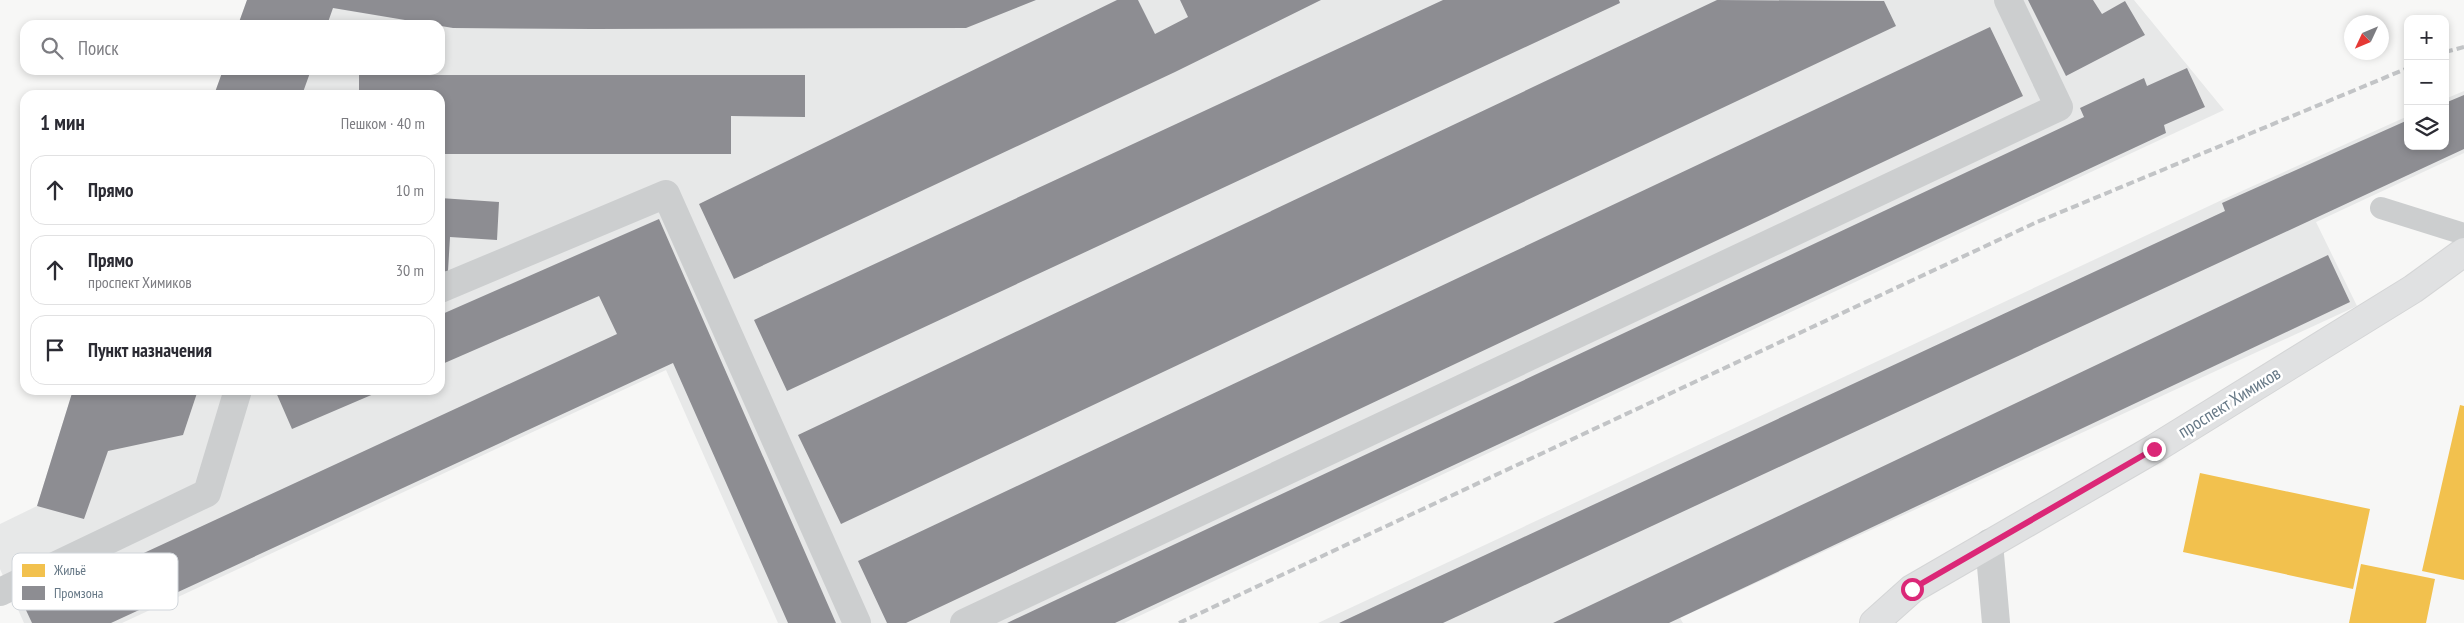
<!DOCTYPE html>
<html lang="ru">
<meta charset="utf-8">
<style>
body{margin:0;font-family:"PT Sans Narrow",sans-serif;background:#f2f2f3;color:#2b2b33}
.controls{position:absolute;right:15px;top:15px;display:grid;overflow:hidden;border-radius:10px;box-shadow:0 2px 8px #0003}
.controls button{width:45px;height:45px;display:grid;place-items:center;padding:0;border:0;border-bottom:1px solid #e1e1e2;background:#fff;color:#2b2b33;font:25px sans-serif}
.compass{position:absolute;left:2344px;top:15px;width:45px;height:45px;border-radius:50%;background:#fff;box-shadow:0 2px 8px #0003;rotate:226deg}
.stop{position:absolute;width:15px;height:15px;margin:-11px;border:4px solid #db2777;border-radius:50%;background:#fff}
.stop.end{background:#db2777;border-color:#fff;box-shadow:0 1px 5px #0008}
.list{margin:0;padding:0;list-style:none}
h2{display:flex;justify-content:space-between;align-items:center;height:65px;margin:0;padding:0 20px;font-size:21px}
h2 small{font-size:16px;font-weight:400;color:#7c7c81}
.list li{display:grid;grid-template-columns:32px 1fr auto;gap:15px;align-items:center;box-sizing:border-box;height:70px;margin:0 10px 10px;padding:0 10px;border:1px solid #e1e1e2;border-radius:15px}
.list b{display:block;font-size:19px;white-space:nowrap}
.list p{margin:0;font-size:16px;white-space:nowrap;color:#7c7c81}
.list em{font-size:16px;font-style:normal;color:#7c7c81}
.icon{flex:none;width:28px;height:28px;fill:none;stroke:currentColor;stroke-width:2;stroke-linecap:round;stroke-linejoin:round}
.map{position:relative;flex:none;width:2464px;height:623px;overflow:hidden}
.search{position:absolute;background:#fff;box-shadow:0 2px 8px #0003;left:20px;top:20px;width:425px;height:55px;display:flex;align-items:center;gap:12px;box-sizing:border-box;padding:0 18px;border-radius:15px;color:#7c7c81;font-size:19px}
.panel{position:absolute;background:#fff;box-shadow:0 2px 8px #0003;left:20px;top:90px;width:425px;height:305px;border-radius:15px}
.map>svg:first-child{display:block}
</style>
<div class="map">
<svg width="2464" height="623" viewBox="0 0 2464 623">
<rect width="100%" height="100%" fill="#f7f7f6"/>
<path fill="#e7e8e8" d="M 247,0 L 2134,0 L 2224,110 L 1124,623 L 778,623 L 666,370 L 122,623 L 24,623 L 0,569 L 0,524 L 37,506 L 73,390 L 440,390 L 440,95 L 214,95 L 223,70 L 440,70 L 440,25 L 238,25 Z
M 2464,91 L 2464,153 L 2316,222 L 2357,306 L 1680,618 L 1683,623 L 1318,623 L 2224,199 L 2408,116 L 2408,146 L 2445,146 L 2445,99 Z"/>
<path fill="#f2c14e" d="M 2460,405 L 2464,406 L 2464,580 L 2422,571 Z
M 2200,473 L 2370,509 L 2353,589 L 2183,552 Z
M 2361,564 L 2435,579 L 2426,623 L 2349,623 Z"/>
<path fill="#8d8d92" d="M 247,0 L 1036,0 L 966,28 L 593,29 L 453,28 L 333,8 L 327,25 L 238,25 Z
M 1117,0 L 1138,0 L 1155,34 L 1188,17 L 1180,0 L 1321,0 L 1175,72 L 734,279 L 699,204 Z
M 1443,0 L 1619,0 L 1620,3 L 787,391 L 754,320 Z
M 1717,0 L 1884,1 L 1896,26 L 841,524 L 798,435 Z
M 2028,0 L 2093,0 L 2102,14 L 2125,1 L 2145,35 L 2066,76 Z
M 1990,27 L 2023,96 L 906,623 L 887,623 L 858,561 Z
M 2187,68 L 2205,107 L 2164,125 L 2166,133 L 1115,623 L 1007,623 L 2084,117 L 2080,108 L 2144,78 L 2147,86 Z
M 223,70 L 311,70 L 302,95 L 214,95 Z
M 359,75 L 805,75 L 805,117 L 731,116 L 731,154 L 440,154 L 440,95 L 359,95 Z
M 2464,95 L 2464,149 L 1443,623 L 1339,623 L 2225,211 L 2222,203 L 2408,120 L 2408,146 L 2445,146 L 2445,103 Z
M 440,198 L 499,202 L 497,240 L 450,237 L 448,271 L 440,273 Z
M 659,219 L 836,623 L 788,623 L 673,363 L 111,623 L 32,623 L 25,608 L 617,334 L 599,296 L 440,365 L 440,315 Z
M 2328,255 L 2350,302 L 1669,623 L 1553,623 Z
M 73,390 L 198,390 L 183,435 L 108,451 L 84,519 L 37,506 Z
M 275,390 L 383,390 L 292,429 Z"/>
<g fill="none" stroke-linecap="round" stroke-linejoin="round">
<g stroke="#d4d5d6" stroke-width="30">
<path id="secondary" d="M 1874,623 L 1912,589 L 2154,449 L 2413,289 L 2464,252"/>
</g>
<path stroke="#cccecf" stroke-width="22" d="M 2381,208 L 2464,234"/>
<path stroke="#cccecf" stroke-width="28" d="M 440,289 L 666,194 L 857,623
M 1989,543 L 1996,623
M 0,592 L 207,493 L 238,390
M 964,623 L 2059,107 L 2008,0"/>
<use href="#secondary" stroke="#e0e1e2" stroke-width="28"/>
<path stroke="#c2c4c6" stroke-width="4" stroke-dasharray="8 4" stroke-linecap="butt" d="M 2445,52 L 2464,47
M 1179,623 L 2037,222 L 2408,68"/>
</g>
<g fill="none" stroke-linecap="round" stroke-linejoin="round">
<path stroke="#db2777" stroke-width="6" d="M 1912,589 L 2154,449"/>
</g>
<g text-anchor="middle" dominant-baseline="central" stroke-width="5" stroke-linejoin="round" paint-order="stroke">
<g font-size="18" fill="#667886" stroke="#fff">
<text transform="translate(2229 402) rotate(-32)">проспект Химиков</text>
</g>
</g>
<rect x="12" y="553" width="166" height="57" rx="8" fill="#fff" stroke="#d1d6db" stroke-width="1"/>
<rect x="22" y="564" width="23" height="13" fill="#f2c14e"/>
<rect x="22" y="586" width="23" height="14" fill="#8d8d92"/>
<g font-size="14" fill="#667886">
<text x="54" y="575">Жильё</text>
<text x="54" y="598">Промзона</text>
</g>
</svg>
<div class="controls">
<button>+</button>
<button>−</button>
<button><svg class="icon" aria-label="layers" viewBox="0 0 24 24"><path d="M12 4l9 5-9 5-9-5zM3 14l9 5 9-5"/></svg></button>
</div>
<svg class="compass" viewBox="-18 -18 36 36"><path d="M0-13l5 13h-10z" fill="#e53935"/><path d="M0 13l5-13h-10z" fill="#7c7c81"/></svg>
<div class="stop" style="left:1912px;top:589px"></div>
<div class="stop end" style="left:2154px;top:449px"></div>
<div class="search"><svg class="icon" aria-label="search" viewBox="0 0 24 24"><circle cx="10" cy="10" r="6"/><path d="M15 15l6 6"/></svg>Поиск</div>
<section class="panel">
<h2>1 мин<small>Пешком · 40 m</small></h2>
<ul class="list">
<li><svg class="icon" aria-label="ahead" viewBox="0 0 24 24"><path d="M12 20V5M6 11l6-6 6 6"/></svg><div><b>Прямо</b></div><em>10 m</em></li>
<li><svg class="icon" aria-label="ahead" viewBox="0 0 24 24"><path d="M12 20V5M6 11l6-6 6 6"/></svg><div><b>Прямо</b><p>проспект Химиков</p></div><em>30 m</em></li>
<li><svg class="icon" aria-label="arrive" viewBox="0 0 24 24"><path d="M6 21V4h12l-3 4 3 4H6"/></svg><div><b>Пункт назначения</b></div></li>
</ul>
</section>
</div>
